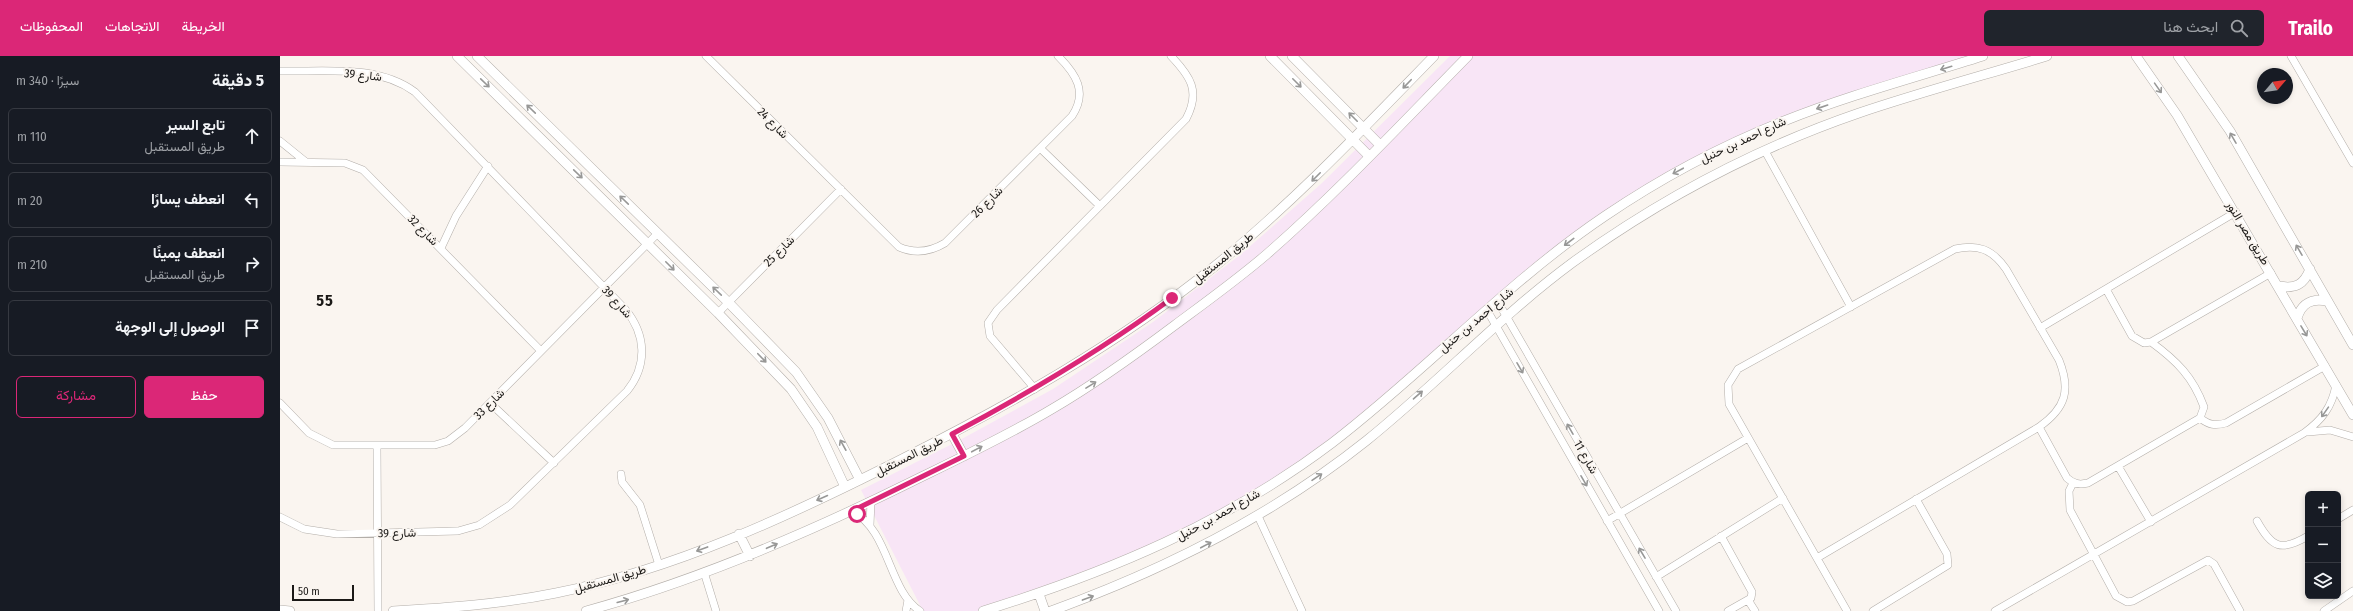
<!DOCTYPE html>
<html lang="ar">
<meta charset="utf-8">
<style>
body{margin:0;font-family:"Fira Sans Condensed",Vazirmatn,sans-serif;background:#20242c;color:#f1f3f6;direction:rtl}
.controls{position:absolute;right:12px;bottom:12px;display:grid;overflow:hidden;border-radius:6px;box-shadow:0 2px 6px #0003}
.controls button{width:36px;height:36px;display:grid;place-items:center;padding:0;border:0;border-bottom:1px solid #363941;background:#171b24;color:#f1f3f6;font:20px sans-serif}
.compass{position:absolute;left:1977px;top:12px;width:36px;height:36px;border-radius:50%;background:#171b24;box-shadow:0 2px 6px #0003;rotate:61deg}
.scale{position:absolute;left:12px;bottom:10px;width:62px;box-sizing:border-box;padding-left:4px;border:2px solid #1b1917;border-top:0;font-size:11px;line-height:14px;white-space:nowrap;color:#1b1917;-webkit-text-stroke:3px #faf5f0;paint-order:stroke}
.stop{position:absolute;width:12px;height:12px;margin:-9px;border:3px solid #db2777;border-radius:50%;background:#fff}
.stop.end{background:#db2777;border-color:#fff;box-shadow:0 1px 4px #0008}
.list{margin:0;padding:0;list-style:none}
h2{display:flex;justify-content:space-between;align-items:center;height:52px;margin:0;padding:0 16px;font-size:17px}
h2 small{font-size:13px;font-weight:400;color:#9ea1a6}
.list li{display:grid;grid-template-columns:26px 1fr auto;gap:12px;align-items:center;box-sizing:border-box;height:56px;margin:0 8px 8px;padding:0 8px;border:1px solid #363941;border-radius:6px}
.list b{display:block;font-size:15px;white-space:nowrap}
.list p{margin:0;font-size:13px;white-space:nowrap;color:#9ea1a6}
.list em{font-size:13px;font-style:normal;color:#9ea1a6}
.actions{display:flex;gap:8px;padding:12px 16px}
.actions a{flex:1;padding:9px 0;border:1px solid #db2777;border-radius:6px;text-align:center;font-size:14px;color:#db2777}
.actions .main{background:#db2777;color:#fff}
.icon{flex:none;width:22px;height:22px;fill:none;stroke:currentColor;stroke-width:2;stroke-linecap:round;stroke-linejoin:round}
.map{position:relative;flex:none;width:2073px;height:555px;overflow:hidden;direction:ltr}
header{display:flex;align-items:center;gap:24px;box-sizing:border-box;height:56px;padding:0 20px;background:#db2777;color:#fff}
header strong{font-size:19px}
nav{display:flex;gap:22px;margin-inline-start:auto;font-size:14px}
.search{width:280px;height:36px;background:#20242c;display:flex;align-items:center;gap:10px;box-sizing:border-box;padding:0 14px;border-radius:6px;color:#9ea1a6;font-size:15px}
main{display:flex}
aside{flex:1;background:#171b24}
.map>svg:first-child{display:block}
</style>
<header>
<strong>Trailo</strong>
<div class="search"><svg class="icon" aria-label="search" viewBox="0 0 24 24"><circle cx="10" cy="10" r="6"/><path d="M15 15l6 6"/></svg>ابحث هنا</div>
<nav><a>الخريطة</a><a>الاتجاهات</a><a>المحفوظات</a></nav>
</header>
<main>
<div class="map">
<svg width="2073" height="555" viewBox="0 0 2073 555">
<rect width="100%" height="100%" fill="#faf5f0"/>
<path fill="#f8e5f6" d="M 1170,0 L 1694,0 L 1506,67 L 1445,94 L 1384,126 L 1326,163 L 1270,204 L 1105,348 L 941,462 L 715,555 L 643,555 L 581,434 L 678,385 L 773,333 L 873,266 L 960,199 L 1042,127 Z"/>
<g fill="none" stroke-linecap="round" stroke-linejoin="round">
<g stroke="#b3aea9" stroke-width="8">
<path id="minor" d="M 426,0 L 619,191 C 635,198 650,196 665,187 L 792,60 C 808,36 796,18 778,0
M 2011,0 L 2073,107
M 0,15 C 45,16 97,8 135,36 L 345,253 C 366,278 368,309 347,335 L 230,449 L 199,469 L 178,475 L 57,478 L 24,473 L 0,461
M 0,85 L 26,106
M 760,92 L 820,150
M 1485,95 L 1571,251
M 0,106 L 65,107 L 83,114 L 261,295
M 161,192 L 176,160 L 208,110
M 1826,233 L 1852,280 L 1864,287 L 1871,286 L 1991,217
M 1218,246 L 1396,555
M 1207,254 L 1379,555
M 438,257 L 561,133
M 1760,272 L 1956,156
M 755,333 L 710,280 L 708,267 L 717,254 L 906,63 C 921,35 910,20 891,0
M 0,347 L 29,377 L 53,389 L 155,389 L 168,385 L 185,372 L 378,177
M 210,347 L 274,407
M 1920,362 C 1929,369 1935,370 1946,367 L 2045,310
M 1759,371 L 1787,422 C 1794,428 1799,429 1808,427 L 1920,362 L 1924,351 C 1913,321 1897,305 1871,286
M 2028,376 L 2050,374 L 2073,381
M 97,390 L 98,555
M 1838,410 L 1871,466
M 341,418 L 342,426 L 360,449 L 379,509
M 1793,427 L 1789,435 L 1790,454 L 1836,540 L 1847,546 L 1853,545 L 1928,504 L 1934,508 L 1960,555
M 572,455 C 610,475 608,534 640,555
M 978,460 L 1022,555
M 2058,463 L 2073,454
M 1327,465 L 1468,382
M 1977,465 C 1992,492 2001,496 2028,480
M 590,469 L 591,445
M 1441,480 L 1472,536 L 1471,542 L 1448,555
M 1537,502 L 1759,371 C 1786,352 1791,334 1779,304 L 1726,213 C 1712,193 1698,188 1675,193 L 1458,313 L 1448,329 L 1449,348 L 1567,555
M 424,516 L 436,555
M 1376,521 L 1503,442
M 1468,544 L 1475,555
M 626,555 L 628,544
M 1593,555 L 1668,509 L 1667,498 L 1636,443
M 1715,555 L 2024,377 C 2042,364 2052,351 2056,329
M 2044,555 L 2073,535"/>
</g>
<g stroke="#b3aea9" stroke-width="10">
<path id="tertiary" d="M 177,0 L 438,257 L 511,333 L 537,371 L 565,431
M 197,0 L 448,246 L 516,316 L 548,362 L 580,424
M 990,0 L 1089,100
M 1012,0 L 1100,89
M 1856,0 L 1897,59 L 2073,359
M 1898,0 L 1950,75 L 2073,289
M 1999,230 C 2015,233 2024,229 2030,213
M 2017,262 C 2022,247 2031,242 2047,245
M 672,378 L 684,400
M 459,478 L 470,500
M 759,538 L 765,555
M 0,554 L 10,555
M 113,555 C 167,552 222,548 276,537 C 396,513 511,459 620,404 C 731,348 838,288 935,210 C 1015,145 1082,74 1154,0
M 306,555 C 419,524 526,478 631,426 C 678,403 727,380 772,353 C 815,328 855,299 895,269 C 926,246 958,223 987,198 C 1058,136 1122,67 1188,0
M 703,555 C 829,516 946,467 1052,387 C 1146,315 1227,226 1325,160 C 1381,122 1441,90 1504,65 C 1569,39 1637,21 1703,0
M 771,555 C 884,514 992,460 1086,385 C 1157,328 1219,261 1292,207 C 1379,144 1477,92 1579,57 C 1641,36 1705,19 1767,0"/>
</g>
<use href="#minor" stroke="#fff" stroke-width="7"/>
<use href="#tertiary" stroke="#fff" stroke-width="9"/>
</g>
<defs><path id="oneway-shaft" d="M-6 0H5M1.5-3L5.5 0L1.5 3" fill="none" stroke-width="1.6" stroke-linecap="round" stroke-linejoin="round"/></defs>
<g stroke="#989897">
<use href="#oneway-shaft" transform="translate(1666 12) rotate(163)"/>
<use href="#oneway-shaft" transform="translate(205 27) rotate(44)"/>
<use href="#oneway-shaft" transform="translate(1017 27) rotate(45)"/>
<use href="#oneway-shaft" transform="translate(1127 28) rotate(134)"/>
<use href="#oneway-shaft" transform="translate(1878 32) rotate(55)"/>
<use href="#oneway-shaft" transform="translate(1542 51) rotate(161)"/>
<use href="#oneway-shaft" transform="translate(251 53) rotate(-136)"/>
<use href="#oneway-shaft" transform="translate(1073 61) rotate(-135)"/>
<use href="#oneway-shaft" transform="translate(1953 82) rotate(-120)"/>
<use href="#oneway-shaft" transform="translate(1398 115) rotate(152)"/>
<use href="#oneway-shaft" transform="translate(298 118) rotate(44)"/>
<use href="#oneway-shaft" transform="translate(1036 121) rotate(135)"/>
<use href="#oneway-shaft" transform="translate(344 144) rotate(-136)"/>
<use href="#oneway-shaft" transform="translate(1289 186) rotate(143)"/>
<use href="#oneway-shaft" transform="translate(2019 194) rotate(-120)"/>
<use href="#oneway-shaft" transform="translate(390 210) rotate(45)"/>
<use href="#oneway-shaft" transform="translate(437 235) rotate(-136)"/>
<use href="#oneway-shaft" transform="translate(2024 275) rotate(59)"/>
<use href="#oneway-shaft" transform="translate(482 302) rotate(46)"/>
<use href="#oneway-shaft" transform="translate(1240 312) rotate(60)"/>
<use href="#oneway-shaft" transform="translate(811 329) rotate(-32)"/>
<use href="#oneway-shaft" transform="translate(1138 339) rotate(-41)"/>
<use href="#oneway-shaft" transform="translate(2045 356) rotate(125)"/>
<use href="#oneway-shaft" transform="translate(1290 373) rotate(-120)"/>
<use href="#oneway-shaft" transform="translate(563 389) rotate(-119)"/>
<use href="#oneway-shaft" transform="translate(697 393) rotate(-28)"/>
<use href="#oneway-shaft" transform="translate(1037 421) rotate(-34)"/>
<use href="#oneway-shaft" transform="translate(1304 425) rotate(60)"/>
<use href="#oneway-shaft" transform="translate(542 442) rotate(156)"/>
<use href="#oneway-shaft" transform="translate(926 489) rotate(-28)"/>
<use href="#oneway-shaft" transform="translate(492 490) rotate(-23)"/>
<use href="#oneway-shaft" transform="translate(422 493) rotate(160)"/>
<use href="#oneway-shaft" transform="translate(1362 497) rotate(-121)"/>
<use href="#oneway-shaft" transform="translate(808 542) rotate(-20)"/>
<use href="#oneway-shaft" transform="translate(343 545) rotate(-15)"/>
</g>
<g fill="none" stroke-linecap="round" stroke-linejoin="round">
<path stroke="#db2777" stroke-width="5" d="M 577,458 L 572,455 L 684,400 L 672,378 C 749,337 822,294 892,242"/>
</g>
<g text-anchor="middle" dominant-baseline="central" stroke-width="4" stroke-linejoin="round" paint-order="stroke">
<g font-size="12" fill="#1b1917" stroke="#faf5f0">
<text transform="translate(83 19) rotate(6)">شارع 39</text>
<text transform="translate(493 67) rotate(45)">شارع 24</text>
<text transform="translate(1463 84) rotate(-25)">شارع احمد بن حنبل</text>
<text transform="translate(707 146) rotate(-45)">شارع 26</text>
<text transform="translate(143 174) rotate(45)">شارع 32</text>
<text transform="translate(1968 177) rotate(59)">طريق مصر النور</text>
<text transform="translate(499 195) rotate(-45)">شارع 25</text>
<text transform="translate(943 202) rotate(-39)">طريق المستقبل</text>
<text transform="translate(337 246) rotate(48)">شارع 39</text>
<text transform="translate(1196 264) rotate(-40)">شارع احمد بن حنبل</text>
<text transform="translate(209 348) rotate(-45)">شارع 33</text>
<text transform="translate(629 400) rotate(-27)">طريق المستقبل</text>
<text transform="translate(1306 401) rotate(60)">شارع 11</text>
<text transform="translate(938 459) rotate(-29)">شارع احمد بن حنبل</text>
<text transform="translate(117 477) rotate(-1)">شارع 39</text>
<text transform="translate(330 523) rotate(-16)">طريق المستقبل</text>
</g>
<g font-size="16" font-weight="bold" letter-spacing="1" fill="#1b1917" stroke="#faf5f0">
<text x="45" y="244">55</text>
</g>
</g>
</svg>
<div class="controls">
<button>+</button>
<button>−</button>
<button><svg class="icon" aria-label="layers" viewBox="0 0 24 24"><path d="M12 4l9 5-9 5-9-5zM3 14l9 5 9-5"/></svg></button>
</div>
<svg class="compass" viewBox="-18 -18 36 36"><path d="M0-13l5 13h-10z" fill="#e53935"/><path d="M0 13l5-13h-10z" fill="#9ea1a6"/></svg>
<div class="scale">50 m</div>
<div class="stop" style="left:577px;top:458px"></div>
<div class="stop end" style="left:892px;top:242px"></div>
</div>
<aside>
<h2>5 دقيقة<small>سيرًا · 340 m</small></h2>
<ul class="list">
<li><svg class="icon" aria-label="ahead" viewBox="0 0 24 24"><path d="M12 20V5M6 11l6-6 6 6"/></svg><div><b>تابع السير</b><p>طريق المستقبل</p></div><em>110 m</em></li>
<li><svg class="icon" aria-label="left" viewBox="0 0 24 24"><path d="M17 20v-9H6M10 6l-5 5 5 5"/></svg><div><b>انعطف يسارًا</b></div><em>20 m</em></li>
<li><svg class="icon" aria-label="right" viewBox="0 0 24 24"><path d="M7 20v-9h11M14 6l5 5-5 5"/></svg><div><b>انعطف يمينًا</b><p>طريق المستقبل</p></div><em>210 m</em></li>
<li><svg class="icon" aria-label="arrive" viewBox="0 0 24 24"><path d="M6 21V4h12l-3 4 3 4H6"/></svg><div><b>الوصول إلى الوجهة</b></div></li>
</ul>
<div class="actions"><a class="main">حفظ</a><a>مشاركة</a></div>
</aside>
</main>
